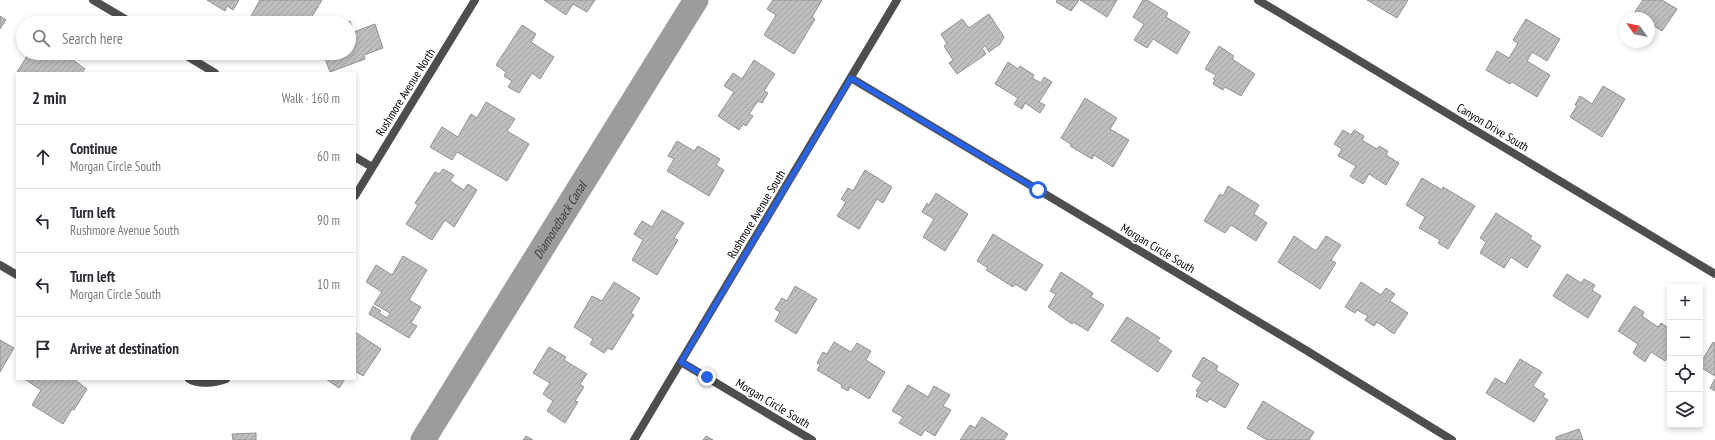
<!DOCTYPE html>
<meta charset="utf-8">
<style>
body{margin:0;font-family:"PT Sans Narrow",sans-serif;background:#f7f7f7;color:#2b2b33}
.controls{position:absolute;right:12px;bottom:12px;display:grid;overflow:hidden;border-radius:0px;box-shadow:0 2px 6px #0003}
.controls button{width:36px;height:36px;display:grid;place-items:center;padding:0;border:0;border-bottom:1px solid #e1e1e2;background:#fff;color:#2b2b33;font:20px sans-serif}
.compass{position:absolute;left:1619px;top:12px;width:36px;height:36px;border-radius:50%;background:#fff;box-shadow:0 2px 6px #0003;rotate:303deg}
.stop{position:absolute;width:12px;height:12px;margin:-9px;border:3px solid #2563eb;border-radius:50%;background:#fff}
.stop.end{background:#2563eb;border-color:#fff;box-shadow:0 1px 4px #0008}
.list{margin:0;padding:0;list-style:none}
h2{display:flex;justify-content:space-between;align-items:center;height:52px;margin:0;padding:0 16px;font-size:17px}
h2 small{font-size:13px;font-weight:400;color:#7c7c81}
.list li{display:grid;grid-template-columns:26px 1fr auto;gap:12px;align-items:center;box-sizing:border-box;height:64px;padding:0 16px;border-top:1px solid #e1e1e2}
.list b{display:block;font-size:15px;white-space:nowrap}
.list p{margin:0;font-size:13px;white-space:nowrap;color:#7c7c81}
.list em{font-size:13px;font-style:normal;color:#7c7c81}
.icon{flex:none;width:22px;height:22px;fill:none;stroke:currentColor;stroke-width:2;stroke-linecap:round;stroke-linejoin:round}
.map{position:relative;flex:none;width:1715px;height:440px;overflow:hidden}
.search{position:absolute;background:#fff;box-shadow:0 2px 6px #0003;left:16px;top:16px;width:340px;height:44px;display:flex;align-items:center;gap:10px;box-sizing:border-box;padding:0 14px;border-radius:22px;color:#7c7c81;font-size:15px}
.panel{position:absolute;background:#fff;box-shadow:0 2px 6px #0003;left:16px;top:72px;width:340px;height:308px;border-radius:0px}
.map>svg:first-child{display:block}
</style>
<div class="map">
<svg width="1715" height="440" viewBox="0 0 1715 440">
<defs>
<pattern id="building-hatch" width="6" height="6" patternUnits="userSpaceOnUse"><rect width="6" height="6" fill="#bebebe"/><path d="M-1 1l2-2M0 6l6-6M5 7l2-2" fill="none" stroke="#a2a2a2"/></pattern>
</defs>
<rect width="100%" height="100%" fill="#fff"/>
<g fill="none" stroke-linecap="round" stroke-linejoin="round">
<path stroke="#9c9c9c" stroke-width="25" id="s1" d="M 423,440 L 696,0"/>
</g>
<path fill="url(#building-hatch)" stroke="#929292" d="M 207,0 L 239,0 L 233,10 L 227,6 L 225,11 Z
M 260,0 L 322,0 L 308,23 L 247,23 Z
M 544,0 L 595,0 L 587,12 L 573,4 L 566,15 Z
M 773,0 L 822,0 L 812,17 L 815,19 L 794,54 L 764,35 L 776,15 L 767,9 Z
M 1057,0 L 1079,0 L 1071,11 L 1056,2 Z
M 1080,0 L 1117,0 L 1107,17 Z
M 1143,0 L 1147,0 L 1168,13 L 1166,17 L 1190,32 L 1177,54 L 1153,39 L 1147,48 L 1134,40 L 1144,24 L 1133,17 Z
M 1367,0 L 1408,0 L 1397,18 Z
M 1643,0 L 1662,0 L 1677,9 L 1662,31 L 1649,23 L 1649,18 L 1642,18 L 1634,13 Z
M 989,14 L 1004,37 L 1000,44 L 989,52 L 985,46 L 982,48 L 986,54 L 957,74 L 949,63 L 953,60 L 944,46 L 947,44 L 941,34 L 962,19 L 969,28 Z
M 0,16 L 6,20 L 0,29 Z
M 1526,19 L 1560,39 L 1547,61 L 1532,52 L 1527,61 L 1550,75 L 1537,97 L 1512,82 L 1510,84 L 1486,70 L 1497,51 L 1509,58 L 1518,43 L 1513,40 Z
M 350,21 L 354,32 L 375,24 L 383,48 L 364,55 L 365,59 L 330,72 L 323,53 L 349,53 L 349,23 L 345,23 Z
M 522,25 L 536,34 L 531,42 L 554,57 L 540,79 L 532,73 L 519,93 L 508,87 L 512,81 L 504,76 L 506,72 L 496,65 Z
M 1219,46 L 1234,56 L 1232,59 L 1255,74 L 1241,96 L 1225,87 L 1223,90 L 1213,84 L 1215,80 L 1213,79 L 1216,75 L 1205,69 Z
M 29,53 L 64,53 L 85,69 L 82,73 L 19,73 L 17,72 Z
M 754,60 L 775,74 L 764,91 L 768,93 L 762,103 L 758,101 L 749,114 L 753,116 L 746,126 L 743,124 L 739,130 L 718,116 L 734,92 L 724,86 L 733,73 L 742,79 Z
M 1008,62 L 1018,69 L 1020,66 L 1034,75 L 1032,78 L 1041,83 L 1044,77 L 1052,82 L 1039,102 L 1045,105 L 1040,113 L 1025,103 L 1022,109 L 1014,104 L 1018,98 L 995,84 Z
M 1603,86 L 1625,99 L 1602,137 L 1570,117 L 1577,106 L 1575,105 L 1580,96 L 1592,104 Z
M 1085,98 L 1117,118 L 1110,129 L 1129,140 L 1113,167 L 1094,155 L 1092,159 L 1070,146 L 1071,144 L 1061,138 Z
M 486,102 L 515,119 L 507,131 L 529,144 L 507,181 L 457,152 L 452,160 L 430,147 L 442,127 L 458,137 L 471,114 L 477,118 Z
M 1343,130 L 1351,135 L 1354,130 L 1364,136 L 1362,140 L 1377,149 L 1379,146 L 1388,151 L 1386,155 L 1399,163 L 1386,185 L 1369,174 L 1363,184 L 1350,176 L 1356,166 L 1338,156 L 1342,149 L 1334,144 Z
M 677,141 L 694,151 L 698,146 L 720,159 L 716,165 L 724,170 L 709,196 L 667,171 L 674,159 L 668,156 Z
M 443,169 L 454,175 L 450,181 L 464,190 L 468,184 L 477,190 L 454,227 L 445,220 L 432,240 L 406,224 L 418,205 L 415,203 L 435,172 L 439,174 Z
M 865,170 L 892,187 L 883,203 L 877,199 L 859,229 L 837,216 L 846,202 L 841,199 L 848,188 L 853,191 Z
M 1422,178 L 1442,190 L 1443,187 L 1475,206 L 1448,249 L 1438,243 L 1440,240 L 1419,228 L 1425,217 L 1406,205 Z
M 1228,186 L 1259,205 L 1254,214 L 1267,223 L 1256,241 L 1231,225 L 1225,233 L 1204,221 L 1220,194 L 1223,196 Z
M 936,193 L 968,214 L 945,251 L 923,237 L 934,219 L 922,212 L 927,203 L 929,205 Z
M 662,210 L 684,223 L 674,238 L 678,240 L 657,275 L 632,260 L 643,240 L 634,234 L 642,221 L 652,227 Z
M 1496,213 L 1532,236 L 1530,239 L 1541,246 L 1527,268 L 1511,257 L 1504,268 L 1480,253 L 1486,242 L 1480,238 Z
M 993,234 L 1043,265 L 1026,291 L 1015,284 L 1013,287 L 986,270 L 988,268 L 977,261 Z
M 1294,236 L 1316,251 L 1326,236 L 1341,245 L 1331,260 L 1336,263 L 1320,289 L 1278,262 Z
M 403,256 L 427,270 L 409,300 L 421,307 L 411,323 L 417,326 L 409,338 L 369,314 L 373,306 L 381,311 L 379,313 L 387,318 L 390,313 L 374,304 L 382,292 L 366,282 L 376,265 L 392,275 Z
M 1061,272 L 1093,293 L 1091,297 L 1104,305 L 1088,331 L 1073,322 L 1072,324 L 1048,307 L 1056,294 L 1050,291 Z
M 1567,274 L 1581,283 L 1584,279 L 1595,285 L 1592,290 L 1601,296 L 1588,318 L 1553,296 Z
M 614,282 L 640,298 L 631,313 L 634,315 L 612,350 L 608,348 L 604,353 L 590,344 L 593,339 L 574,327 L 592,296 L 602,301 Z
M 1361,282 L 1381,295 L 1386,288 L 1395,294 L 1390,301 L 1408,313 L 1394,334 L 1377,322 L 1374,326 L 1365,320 L 1368,316 L 1357,310 L 1355,313 L 1345,307 Z
M 795,286 L 817,299 L 796,334 L 775,321 L 780,312 L 775,309 L 782,298 L 787,301 Z
M 1634,306 L 1644,312 L 1642,316 L 1658,327 L 1661,323 L 1670,329 L 1668,333 L 1670,334 L 1670,354 L 1665,361 L 1651,352 L 1645,362 L 1633,353 L 1638,344 L 1618,331 Z
M 1127,317 L 1160,338 L 1157,341 L 1172,351 L 1158,372 L 1111,341 Z
M 355,332 L 381,349 L 363,376 L 355,371 Z
M 0,340 L 14,348 L 0,372 Z
M 834,342 L 851,352 L 857,343 L 871,351 L 866,360 L 885,372 L 869,399 L 850,387 L 848,391 L 841,387 L 842,385 L 817,370 L 820,365 L 817,363 L 823,352 L 827,354 Z
M 1713,342 L 1715,343 L 1715,376 L 1700,367 L 1700,364 Z
M 549,347 L 566,357 L 564,360 L 587,374 L 580,384 L 584,387 L 575,401 L 578,402 L 565,423 L 547,411 L 553,401 L 543,394 L 550,383 L 533,373 Z
M 1203,357 L 1218,366 L 1216,370 L 1239,384 L 1225,408 L 1210,399 L 1207,402 L 1196,396 L 1198,392 L 1196,391 L 1202,382 L 1192,376 Z
M 1520,359 L 1542,372 L 1533,386 L 1545,394 L 1543,397 L 1548,400 L 1534,422 L 1486,393 L 1495,378 L 1505,384 Z
M 27,379 L 74,379 L 87,389 L 74,410 L 72,409 L 63,424 L 32,405 L 41,390 L 26,380 Z
M 326,379 L 345,379 L 339,388 Z
M 1715,379 L 1715,391 L 1710,388 Z
M 908,385 L 928,397 L 934,386 L 950,395 L 943,406 L 951,410 L 935,436 L 925,430 L 921,436 L 899,423 L 903,417 L 892,411 Z
M 1263,401 L 1314,432 L 1309,440 L 1267,440 L 1247,428 Z
M 982,417 L 1008,434 L 1004,440 L 960,440 L 970,425 L 975,428 Z
M 1579,429 L 1583,440 L 1556,440 L 1556,437 Z
M 256,433 L 256,440 L 233,440 L 232,434 Z
M 526,436 L 533,440 L 523,440 Z
M 706,436 L 713,440 L 703,440 Z"/>
<g fill="none" stroke-linecap="round" stroke-linejoin="round">
<path stroke="#4e4e4e" stroke-width="8" d="M 93,0 L 132,23
M 1258,0 L 1715,274
M 182,53 L 215,73
M 851,78 L 1304,349 L 1452,440
M 355,157 L 372,167
M 355,196 L 475,0
M 0,265 L 17,275
M 681,362 L 812,440
M 189,379 C 198,385 216,383 226,379
M 634,440 L 897,0"/>
</g>
<g fill="none" stroke-linecap="round" stroke-linejoin="round">
<path stroke="#2563eb" stroke-width="5" d="M 707,377 L 681,362 L 851,78 L 1038,190"/>
</g>
<g text-anchor="middle" dominant-baseline="central" stroke-width="3.5" stroke-linejoin="round" paint-order="stroke">
<g font-size="12" fill="#000" stroke="#fff">
<text transform="translate(405 92) rotate(-58)">Rushmore Avenue North</text>
<text transform="translate(1493 127) rotate(31)">Canyon Drive South</text>
<text transform="translate(756 214) rotate(-59)">Rushmore Avenue South</text>
<text transform="translate(1158 248) rotate(31)">Morgan Circle South</text>
<text transform="translate(773 403) rotate(31)">Morgan Circle South</text>
</g>
<g font-size="13" font-style="italic" fill="#3d3d3d" stroke="#fff">
<text stroke="none"><textPath href="#s1" startOffset="259">Diamondback Canal</textPath></text>
</g>
</g>
</svg>
<div class="controls">
<button>+</button>
<button>−</button>
<button><svg class="icon" aria-label="locate" viewBox="0 0 24 24"><circle cx="12" cy="12" r="6"/><path d="M12 2v4M12 18v4M2 12h4M18 12h4"/></svg></button>
<button><svg class="icon" aria-label="layers" viewBox="0 0 24 24"><path d="M12 4l9 5-9 5-9-5zM3 14l9 5 9-5"/></svg></button>
</div>
<svg class="compass" viewBox="-18 -18 36 36"><path d="M0-13l5 13h-10z" fill="#e53935"/><path d="M0 13l5-13h-10z" fill="#7c7c81"/></svg>
<div class="stop" style="left:1038px;top:190px"></div>
<div class="stop end" style="left:707px;top:377px"></div>
<div class="search"><svg class="icon" aria-label="search" viewBox="0 0 24 24"><circle cx="10" cy="10" r="6"/><path d="M15 15l6 6"/></svg>Search here</div>
<section class="panel">
<h2>2 min<small>Walk · 160 m</small></h2>
<ul class="list">
<li><svg class="icon" aria-label="ahead" viewBox="0 0 24 24"><path d="M12 20V5M6 11l6-6 6 6"/></svg><div><b>Continue</b><p>Morgan Circle South</p></div><em>60 m</em></li>
<li><svg class="icon" aria-label="left" viewBox="0 0 24 24"><path d="M17 20v-9H6M10 6l-5 5 5 5"/></svg><div><b>Turn left</b><p>Rushmore Avenue South</p></div><em>90 m</em></li>
<li><svg class="icon" aria-label="left" viewBox="0 0 24 24"><path d="M17 20v-9H6M10 6l-5 5 5 5"/></svg><div><b>Turn left</b><p>Morgan Circle South</p></div><em>10 m</em></li>
<li><svg class="icon" aria-label="arrive" viewBox="0 0 24 24"><path d="M6 21V4h12l-3 4 3 4H6"/></svg><div><b>Arrive at destination</b></div></li>
</ul>
</section>
</div>
